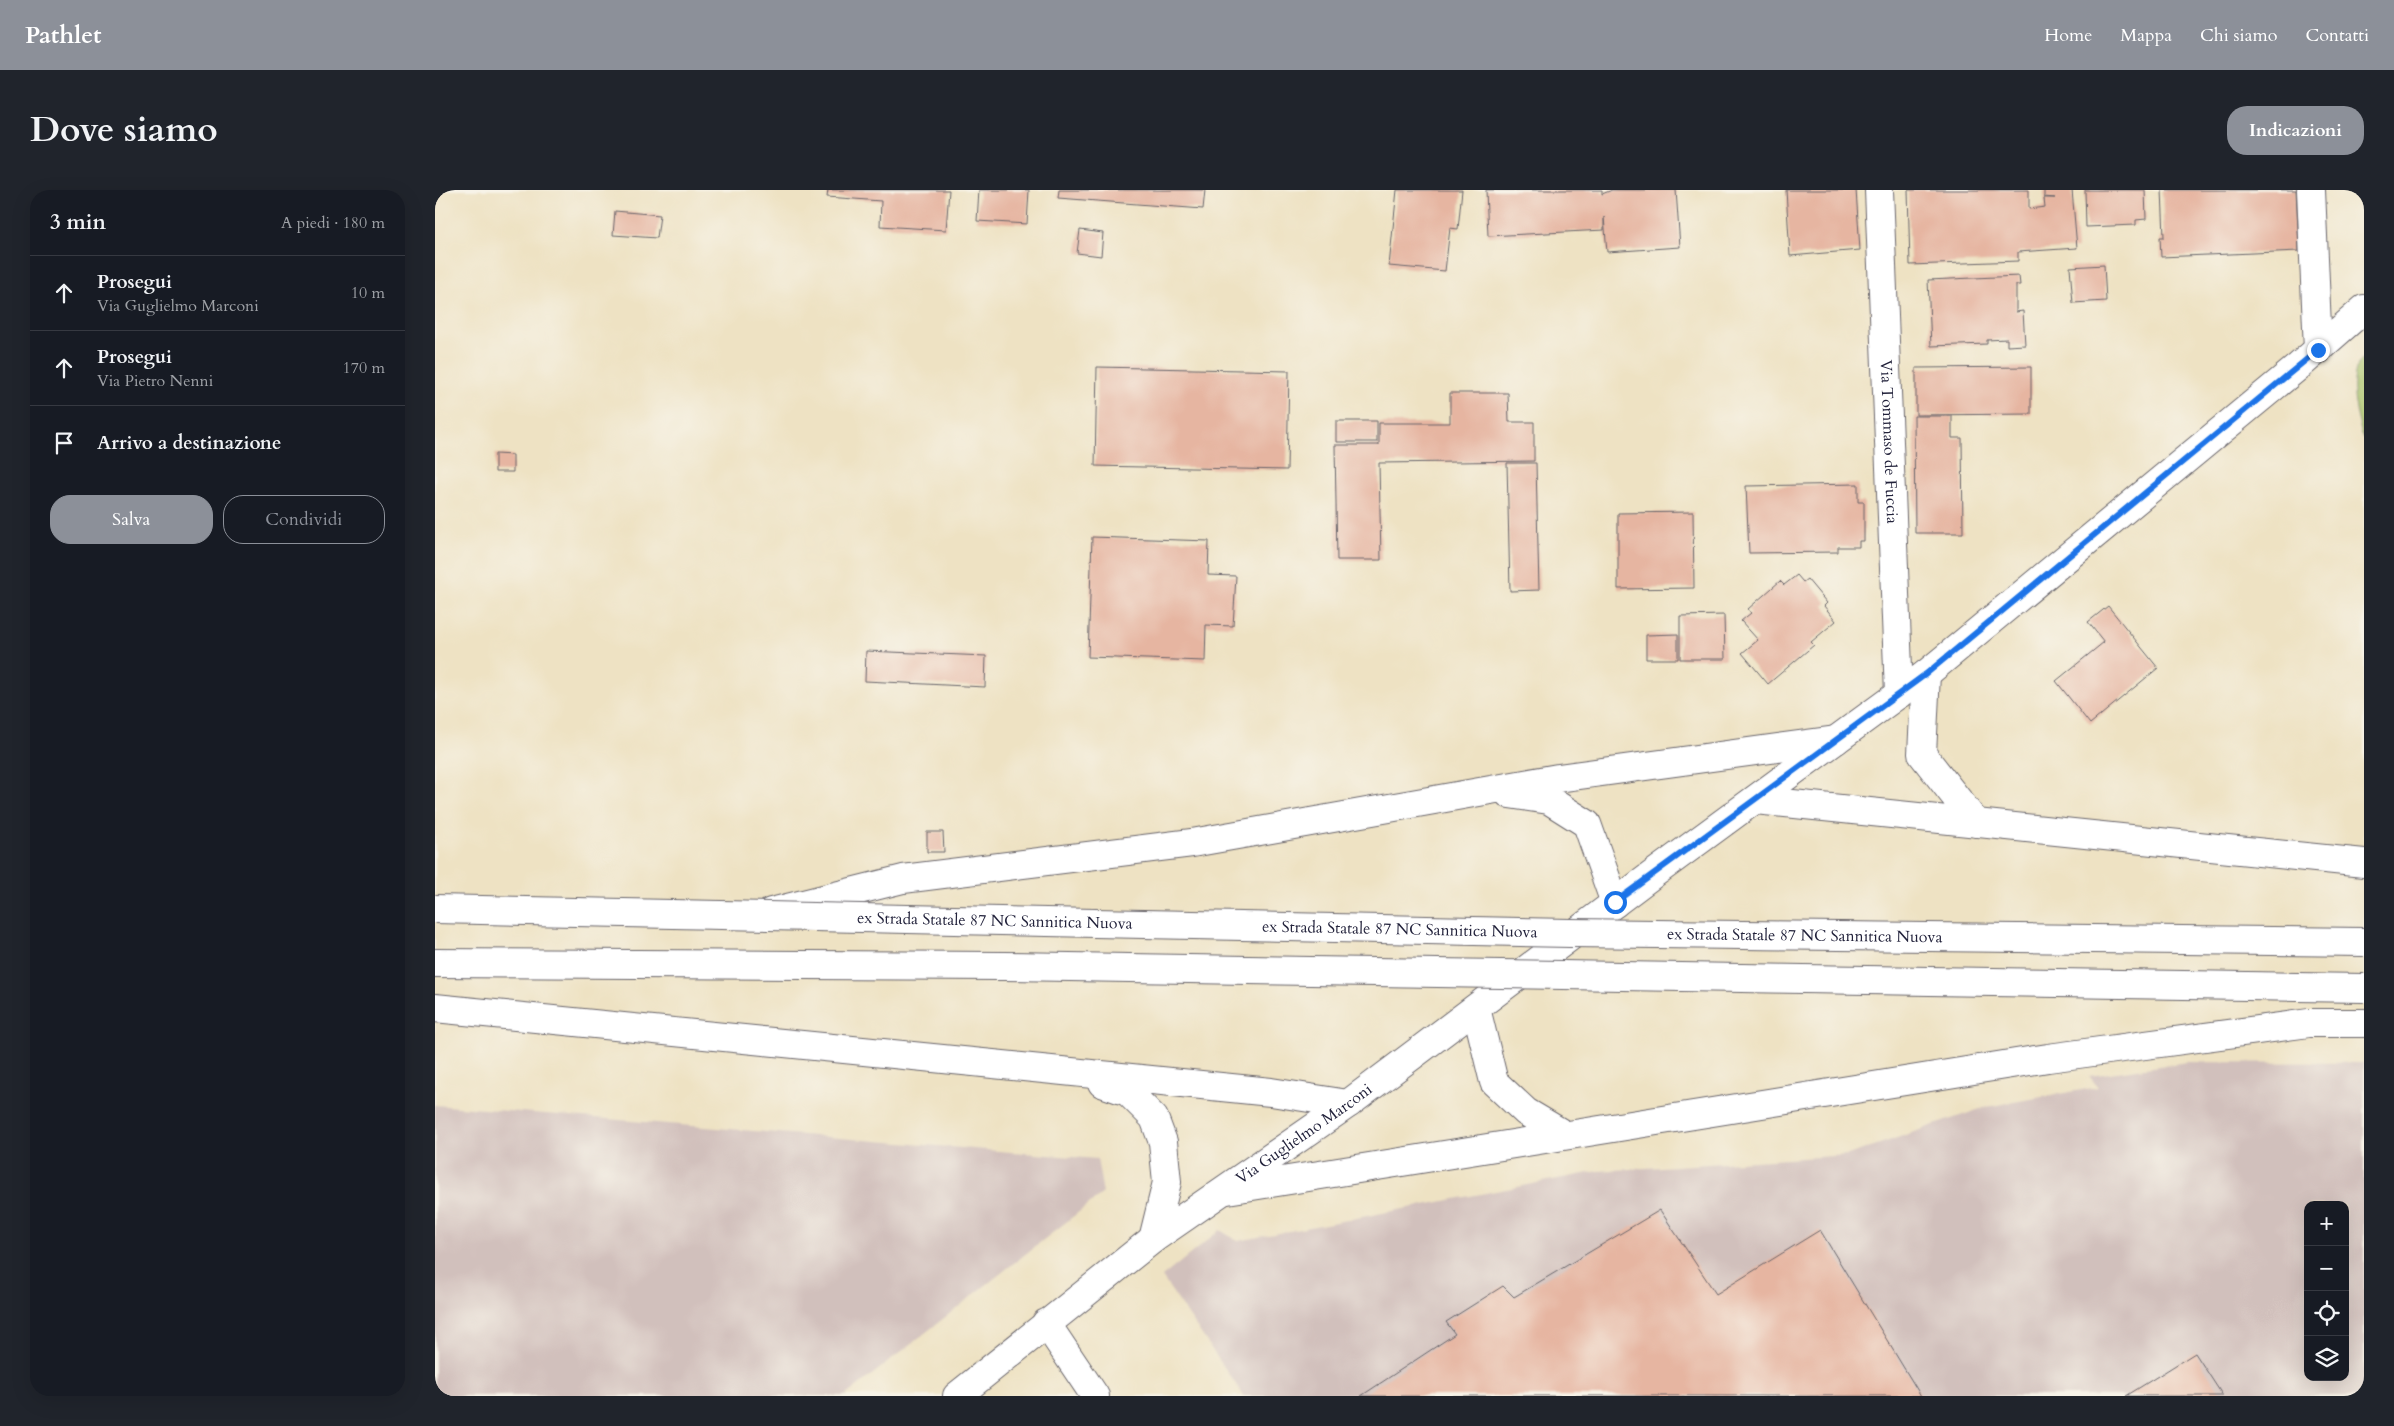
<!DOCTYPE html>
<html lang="it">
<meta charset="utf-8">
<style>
body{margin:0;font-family:Cardo,serif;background:#20242c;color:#f1f3f6}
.controls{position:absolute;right:15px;bottom:15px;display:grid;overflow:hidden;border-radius:10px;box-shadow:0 5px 20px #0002}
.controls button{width:45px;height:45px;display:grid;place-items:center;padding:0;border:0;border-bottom:1px solid #363941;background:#171b24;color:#f1f3f6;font:25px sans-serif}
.stop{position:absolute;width:15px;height:15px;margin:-11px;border:4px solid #1a73e8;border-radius:50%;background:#fff}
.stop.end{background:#1a73e8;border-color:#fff;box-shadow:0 1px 5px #0008}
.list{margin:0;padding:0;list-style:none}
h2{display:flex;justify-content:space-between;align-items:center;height:65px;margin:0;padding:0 20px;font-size:21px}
h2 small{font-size:16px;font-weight:400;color:#9ea1a6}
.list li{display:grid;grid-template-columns:32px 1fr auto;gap:15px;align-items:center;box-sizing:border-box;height:75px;padding:0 20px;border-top:1px solid #363941}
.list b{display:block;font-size:19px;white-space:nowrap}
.list p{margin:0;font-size:16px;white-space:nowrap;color:#9ea1a6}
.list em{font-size:16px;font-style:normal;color:#9ea1a6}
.actions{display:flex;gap:10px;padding:15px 20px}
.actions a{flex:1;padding:11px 0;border:1px solid #8c9099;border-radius:20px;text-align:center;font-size:18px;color:#8c9099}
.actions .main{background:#8c9099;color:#fff}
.icon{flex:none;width:28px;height:28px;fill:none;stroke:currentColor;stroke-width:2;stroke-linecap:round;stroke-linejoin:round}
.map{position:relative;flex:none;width:1929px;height:1206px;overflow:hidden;border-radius:20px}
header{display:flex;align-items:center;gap:30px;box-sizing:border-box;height:70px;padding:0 25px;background:#8c9099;color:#fff}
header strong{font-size:24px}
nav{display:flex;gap:28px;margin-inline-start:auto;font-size:18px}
.intro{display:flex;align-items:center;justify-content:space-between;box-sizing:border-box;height:120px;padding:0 30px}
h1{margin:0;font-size:35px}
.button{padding:12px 22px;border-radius:20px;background:#8c9099;color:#fff;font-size:18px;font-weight:700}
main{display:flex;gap:30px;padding:0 30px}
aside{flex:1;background:#171b24;border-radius:20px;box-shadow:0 5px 20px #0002}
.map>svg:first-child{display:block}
</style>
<header>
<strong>Pathlet</strong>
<nav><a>Home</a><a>Mappa</a><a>Chi siamo</a><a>Contatti</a></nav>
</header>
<div class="intro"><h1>Dove siamo</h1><a class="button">Indicazioni</a></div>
<main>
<aside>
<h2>3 min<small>A piedi · 180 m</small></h2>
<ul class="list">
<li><svg class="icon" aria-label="ahead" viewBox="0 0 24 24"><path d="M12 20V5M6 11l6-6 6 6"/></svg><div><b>Prosegui</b><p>Via Guglielmo Marconi</p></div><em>10 m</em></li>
<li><svg class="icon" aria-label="ahead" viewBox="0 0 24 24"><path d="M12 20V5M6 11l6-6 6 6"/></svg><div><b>Prosegui</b><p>Via Pietro Nenni</p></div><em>170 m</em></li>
<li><svg class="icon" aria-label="arrive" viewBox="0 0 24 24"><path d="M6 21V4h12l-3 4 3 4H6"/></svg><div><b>Arrivo a destinazione</b></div></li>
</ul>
<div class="actions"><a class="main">Salva</a><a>Condividi</a></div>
</aside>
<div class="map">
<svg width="1929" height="1206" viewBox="0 0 1929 1206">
<rect width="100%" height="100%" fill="#f7f3e8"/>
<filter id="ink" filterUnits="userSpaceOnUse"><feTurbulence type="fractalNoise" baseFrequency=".02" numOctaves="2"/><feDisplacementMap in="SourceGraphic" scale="10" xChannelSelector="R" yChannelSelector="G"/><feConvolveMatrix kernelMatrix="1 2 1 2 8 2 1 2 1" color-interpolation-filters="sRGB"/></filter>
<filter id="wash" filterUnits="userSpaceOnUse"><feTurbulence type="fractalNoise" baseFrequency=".0096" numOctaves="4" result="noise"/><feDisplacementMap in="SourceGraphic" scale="20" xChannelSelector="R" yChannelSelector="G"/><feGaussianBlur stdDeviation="1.12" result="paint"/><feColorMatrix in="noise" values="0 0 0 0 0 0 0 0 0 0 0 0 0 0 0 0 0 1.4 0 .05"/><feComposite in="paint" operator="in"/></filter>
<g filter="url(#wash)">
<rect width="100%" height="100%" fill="#eee2c3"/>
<path fill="#d1c0bc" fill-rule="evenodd" d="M 1752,872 L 1929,873 L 1929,1206 L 809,1206 L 727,1087 L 785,1040 L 803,1051 L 1164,981 L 1413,965 L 1551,917 L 1663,897 L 1654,886 ZM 1873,1015 L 1910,1015 L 1910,1187 L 1873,1187 Z
M 0,915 L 662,969 L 668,1003 L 410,1206 L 0,1206 Z"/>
<path fill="#a9c369" stroke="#667252" d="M 1929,167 L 1929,250 C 1922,230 1910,183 1929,167 Z"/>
<g id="blocks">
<path fill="#e6b5a1" d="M 393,0 L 514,0 L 511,40 L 445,36 L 446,11 L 392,7 Z
M 544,0 L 594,0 L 592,34 L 542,31 Z
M 624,0 L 770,0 L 768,19 L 623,8 Z
M 962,0 L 1027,0 L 1023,39 L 1015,38 L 1010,81 L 954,76 Z
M 1051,0 L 1167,0 L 1167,4 L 1177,0 L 1241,0 L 1245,57 L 1172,62 L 1169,27 L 1169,40 L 1053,46 Z
M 1351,0 L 1421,0 L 1425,60 L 1355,66 Z
M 1473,0 L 1594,0 L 1594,19 L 1610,17 L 1609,8 L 1620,8 L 1609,7 L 1609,0 L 1637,0 L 1642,58 L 1583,62 L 1583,71 L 1475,75 Z
M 1650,0 L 1710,0 L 1711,29 L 1701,30 L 1701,35 L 1651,37 Z
M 1727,0 L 1861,0 L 1864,61 L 1726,67 L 1725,47 L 1729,47 Z
M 180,21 L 225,25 L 222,48 L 178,45 Z
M 645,40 L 668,43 L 666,66 L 642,63 Z
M 1669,75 L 1671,111 L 1638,113 L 1635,77 Z
M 1584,86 L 1585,95 L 1581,95 L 1581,122 L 1588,121 L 1590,155 L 1572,156 L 1572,149 L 1552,150 L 1552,154 L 1496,156 L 1493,90 Z
M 662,177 L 854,181 L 852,280 L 660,276 Z
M 1596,177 L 1596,224 L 1481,225 L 1481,178 Z
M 1015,203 L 1073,203 L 1074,232 L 1099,232 L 1099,271 L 944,273 L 946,370 L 902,370 L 900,255 L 944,255 L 944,233 L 1015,233 Z
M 1479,226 L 1517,226 L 1517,248 L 1527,248 L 1528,343 L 1480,343 Z
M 901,231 L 942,231 L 942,252 L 901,252 Z
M 60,264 L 78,265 L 78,282 L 60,282 Z
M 1072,273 L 1101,273 L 1104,400 L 1075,401 Z
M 1423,294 L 1423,312 L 1429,312 L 1429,351 L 1424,351 L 1424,357 L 1403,357 L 1403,362 L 1314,363 L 1311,296 Z
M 1258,322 L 1259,398 L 1183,399 L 1183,323 Z
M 657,347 L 774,351 L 773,385 L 801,386 L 798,436 L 771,435 L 770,471 L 653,467 Z
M 1362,385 L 1368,392 L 1372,389 L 1392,413 L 1389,416 L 1401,431 L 1376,452 L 1379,455 L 1333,494 L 1307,463 L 1323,450 L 1306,431 L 1316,423 L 1313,419 L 1345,391 L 1349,395 Z
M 1673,416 L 1723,478 L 1655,534 L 1621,491 L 1669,452 L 1653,432 Z
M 1289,425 L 1290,469 L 1245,469 L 1245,426 Z
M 1243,444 L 1243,469 L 1211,469 L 1211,445 Z
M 431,461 L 551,466 L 550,497 L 430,491 Z
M 492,642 L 508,642 L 509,662 L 492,662 Z
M 1225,1020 L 1281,1104 L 1385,1040 L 1486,1206 L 926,1206 L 1020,1144 L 1011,1132 L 1068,1096 L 1079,1107 Z
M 1760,1163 L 1788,1206 L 1691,1206 Z"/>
</g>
</g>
<g filter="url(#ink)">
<use href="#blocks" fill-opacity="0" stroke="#69656b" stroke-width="1"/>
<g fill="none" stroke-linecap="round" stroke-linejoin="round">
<g stroke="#69656b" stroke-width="30">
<g id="street">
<path id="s1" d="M 1444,0 L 1464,504"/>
<path d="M 1876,0 L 1883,160"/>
<path d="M 611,1133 L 660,1206"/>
<path id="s2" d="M 522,1206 L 718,1049 L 913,914 L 1217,685 L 1491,484 L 1864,176 L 1929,119"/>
</g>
</g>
<g stroke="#69656b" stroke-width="30">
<path id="highway" d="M 1491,484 L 1487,564 L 1541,633
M 1074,604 L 1114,610 L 1152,634 L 1180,713
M 1320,610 L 1929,673
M 336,722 L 468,689 L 757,653 L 1123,588 L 1401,550
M 0,773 L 569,776
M 0,818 L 836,902 L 913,914
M 1041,818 L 1059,892 L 1091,922 L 1128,944
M 667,893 L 693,902 L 719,928 L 728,952 L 732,992 L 718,1049
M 792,1000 L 1613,868 L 1874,833 L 1929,833"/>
</g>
<use href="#street" stroke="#fff" stroke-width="28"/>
<use href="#highway" stroke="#fff" stroke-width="28"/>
<g stroke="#69656b" stroke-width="30" stroke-linecap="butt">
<g id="highway-bridge">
<path id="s3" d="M 0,719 L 1135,743 L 1929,752"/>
<path d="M 569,776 L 1929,798"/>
</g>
</g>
<use href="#highway-bridge" stroke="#fff" stroke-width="28"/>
</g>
</g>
<g fill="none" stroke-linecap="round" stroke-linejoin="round" filter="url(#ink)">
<path stroke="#1a73e8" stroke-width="6" d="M 1180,712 L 1491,484 L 1883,160"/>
</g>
<g text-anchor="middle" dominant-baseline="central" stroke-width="4" stroke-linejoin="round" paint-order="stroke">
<g font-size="16" fill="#22223b" stroke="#f7f3e8">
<text stroke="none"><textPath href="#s1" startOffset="252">Via Tommaso de Fuccia</textPath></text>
<text stroke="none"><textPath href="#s3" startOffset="560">ex Strada Statale 87 NC Sannitica Nuova</textPath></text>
<text stroke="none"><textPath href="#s3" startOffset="965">ex Strada Statale 87 NC Sannitica Nuova</textPath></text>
<text stroke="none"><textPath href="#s3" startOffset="1370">ex Strada Statale 87 NC Sannitica Nuova</textPath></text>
<text stroke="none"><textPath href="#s2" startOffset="435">Via Guglielmo Marconi</textPath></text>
</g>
</g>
</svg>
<div class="controls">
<button>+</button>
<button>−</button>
<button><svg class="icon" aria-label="locate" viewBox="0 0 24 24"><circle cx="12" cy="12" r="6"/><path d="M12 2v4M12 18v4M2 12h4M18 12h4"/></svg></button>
<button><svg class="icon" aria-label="layers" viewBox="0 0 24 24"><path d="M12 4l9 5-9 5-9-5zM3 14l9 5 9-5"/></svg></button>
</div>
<div class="stop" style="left:1180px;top:712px"></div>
<div class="stop end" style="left:1883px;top:160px"></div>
</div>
</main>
